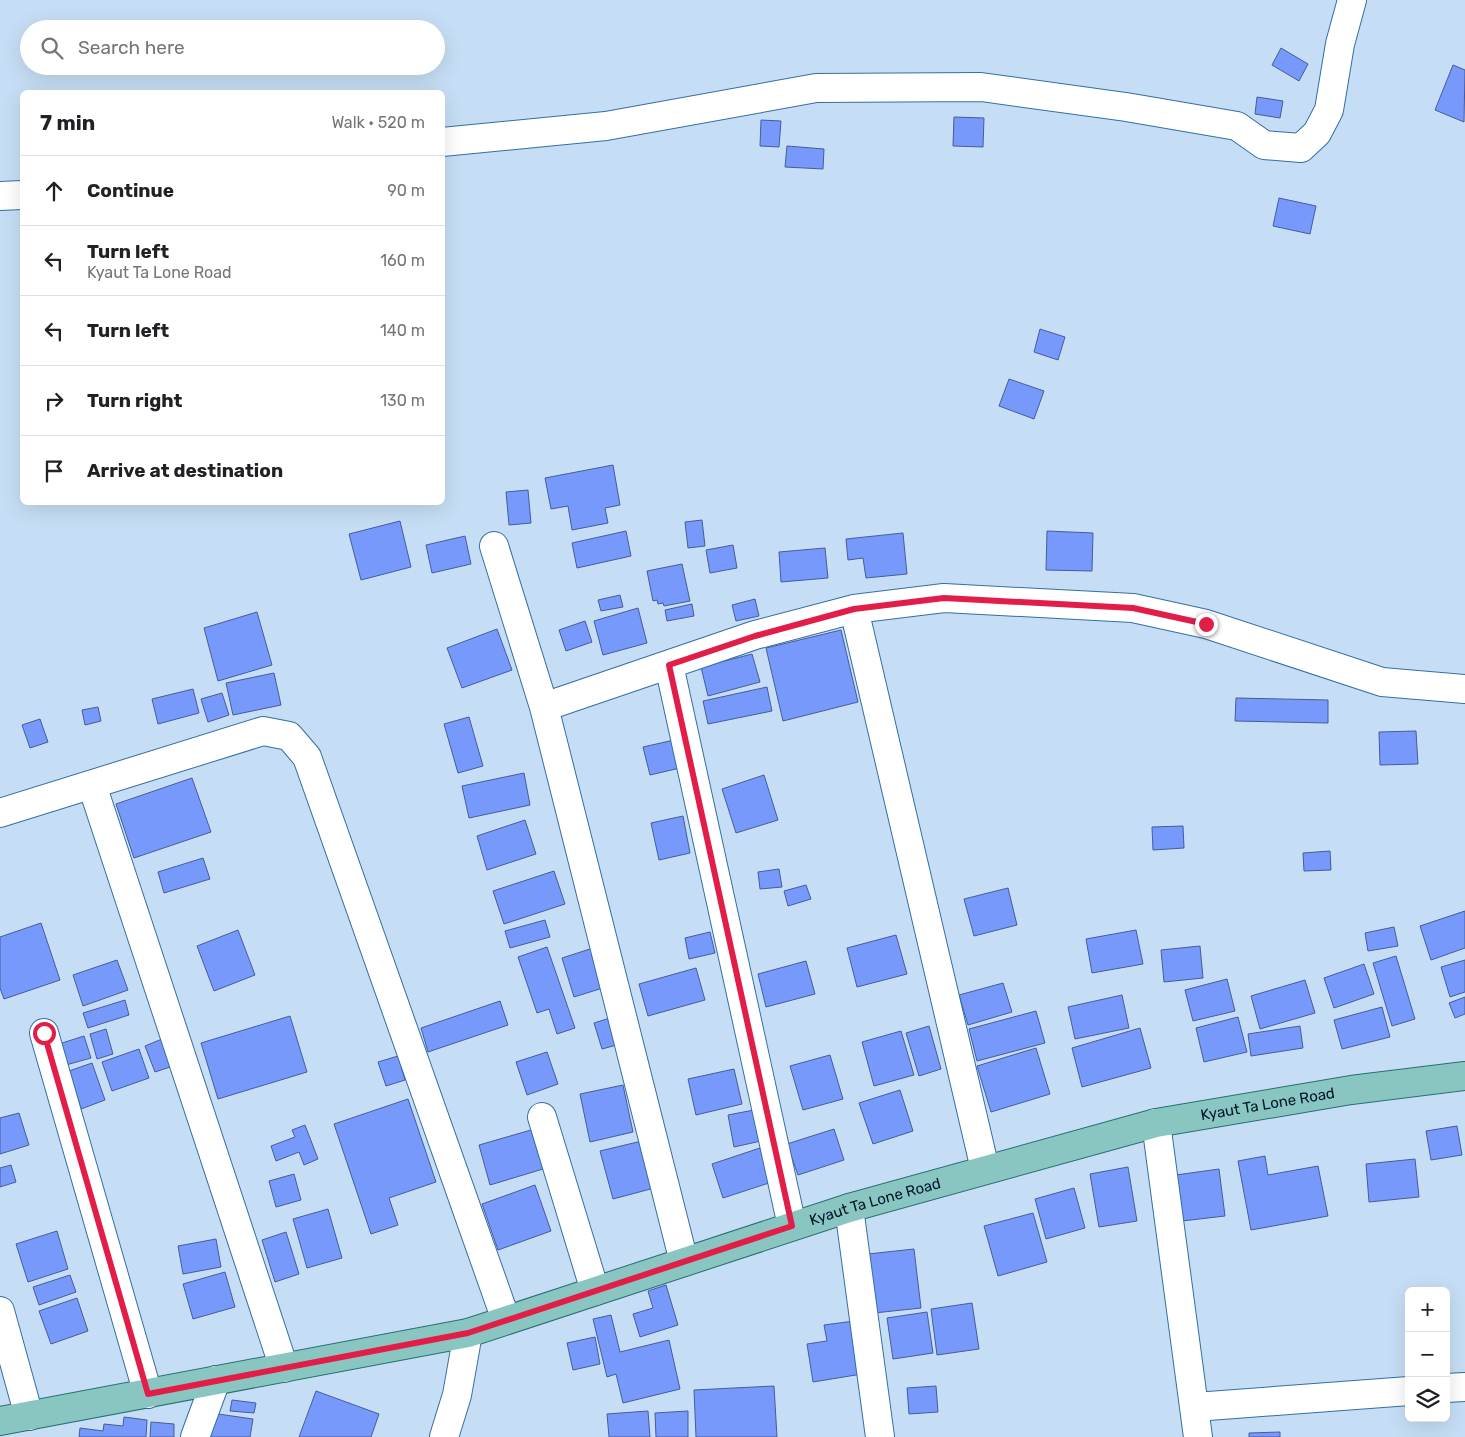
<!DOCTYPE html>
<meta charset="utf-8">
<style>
body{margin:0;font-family:Rubik,sans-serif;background:#f6f6f6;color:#202124}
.controls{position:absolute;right:15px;bottom:15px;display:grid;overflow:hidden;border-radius:8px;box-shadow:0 5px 20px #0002}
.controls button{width:45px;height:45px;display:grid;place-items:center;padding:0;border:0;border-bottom:1px solid #e0e0e0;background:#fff;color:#202124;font:25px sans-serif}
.stop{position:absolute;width:15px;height:15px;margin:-11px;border:4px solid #e11d48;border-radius:50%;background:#fff}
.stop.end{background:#e11d48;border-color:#fff;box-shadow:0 1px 5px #0008}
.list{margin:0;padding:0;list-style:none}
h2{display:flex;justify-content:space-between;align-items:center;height:65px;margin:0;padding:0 20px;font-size:21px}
h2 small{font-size:16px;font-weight:400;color:#757577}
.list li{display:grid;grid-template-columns:32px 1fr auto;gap:15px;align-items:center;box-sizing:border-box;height:70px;padding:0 20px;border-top:1px solid #e0e0e0}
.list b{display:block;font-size:19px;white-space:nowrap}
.list p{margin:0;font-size:16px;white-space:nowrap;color:#757577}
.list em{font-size:16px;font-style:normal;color:#757577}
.icon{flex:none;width:28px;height:28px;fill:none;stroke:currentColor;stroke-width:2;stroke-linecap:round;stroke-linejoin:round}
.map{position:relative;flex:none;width:1465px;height:1437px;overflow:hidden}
.search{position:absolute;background:#fff;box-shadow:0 5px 20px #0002;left:20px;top:20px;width:425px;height:55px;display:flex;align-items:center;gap:12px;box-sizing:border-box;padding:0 18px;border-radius:28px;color:#757577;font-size:19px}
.panel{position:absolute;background:#fff;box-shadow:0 5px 20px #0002;left:20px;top:90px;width:425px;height:415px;border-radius:8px}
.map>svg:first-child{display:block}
</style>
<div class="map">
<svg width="1465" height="1437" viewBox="0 0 1465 1437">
<rect width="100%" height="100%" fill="#c6def5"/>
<path fill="#7699fb" stroke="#465c9a" d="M 1281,48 L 1308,64 L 1299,81 L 1272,65 Z
M 1453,65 L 1465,70 L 1464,122 L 1435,110 Z
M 1257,97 L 1283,101 L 1280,118 L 1255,114 Z
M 954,117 L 984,118 L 983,147 L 953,146 Z
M 761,120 L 781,121 L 779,147 L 760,146 Z
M 787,146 L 824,149 L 823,169 L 785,167 Z
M 1279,198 L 1316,206 L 1310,234 L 1273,226 Z
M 1040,329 L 1065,337 L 1058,360 L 1034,352 Z
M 1009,379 L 1044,391 L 1034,419 L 999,406 Z
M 613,465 L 620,505 L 605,508 L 608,523 L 572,530 L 568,506 L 551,509 L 545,478 Z
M 528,490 L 531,523 L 509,525 L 506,492 Z
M 702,520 L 705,546 L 688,548 L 685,522 Z
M 400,521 L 411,567 L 361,580 L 349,534 Z
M 626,531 L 631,556 L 577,568 L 572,543 Z
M 1047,531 L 1093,533 L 1092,571 L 1046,570 Z
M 903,533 L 907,574 L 866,578 L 863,558 L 848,560 L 846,539 Z
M 465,536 L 471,564 L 432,573 L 426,545 Z
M 733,545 L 737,568 L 710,573 L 706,550 Z
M 825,548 L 828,578 L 781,582 L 779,552 Z
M 682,564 L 690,601 L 664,606 L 663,603 L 658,604 L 657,600 L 653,601 L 647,571 Z
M 620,595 L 623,607 L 601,611 L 598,600 Z
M 755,599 L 759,616 L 736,621 L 732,605 Z
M 692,604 L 694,616 L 667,621 L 665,610 Z
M 638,608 L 647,643 L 603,655 L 594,621 Z
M 257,612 L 272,665 L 218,681 L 204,628 Z
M 585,621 L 592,642 L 566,651 L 559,630 Z
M 497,629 L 512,670 L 462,688 L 447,648 Z
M 841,630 L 858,702 L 783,721 L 766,648 Z
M 752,654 L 760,682 L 708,696 L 701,667 Z
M 274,673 L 281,705 L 233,715 L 226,683 Z
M 767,687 L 772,711 L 708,724 L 703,701 Z
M 193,689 L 199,713 L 158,724 L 152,699 Z
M 222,693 L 229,715 L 208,722 L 201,699 Z
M 1236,698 L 1328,700 L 1328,723 L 1235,721 Z
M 98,707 L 101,721 L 85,725 L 82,710 Z
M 469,717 L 483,766 L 458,773 L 444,724 Z
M 40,719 L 48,742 L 30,748 L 22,725 Z
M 1416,731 L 1418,764 L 1380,765 L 1379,732 Z
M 674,740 L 680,768 L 650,775 L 643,747 Z
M 524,773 L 530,805 L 469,818 L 462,786 Z
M 764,775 L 778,820 L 736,833 L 722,789 Z
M 192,778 L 211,832 L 134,858 L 116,804 Z
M 683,816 L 690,853 L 659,860 L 651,823 Z
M 525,820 L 536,854 L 487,870 L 477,836 Z
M 1183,826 L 1184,848 L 1153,850 L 1152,827 Z
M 1330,851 L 1331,870 L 1304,871 L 1303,853 Z
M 203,858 L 210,879 L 164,893 L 158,872 Z
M 779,869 L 782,887 L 760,889 L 758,872 Z
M 554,871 L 565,904 L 504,924 L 493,891 Z
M 806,885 L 811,899 L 788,906 L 784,891 Z
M 1008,888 L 1017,925 L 974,936 L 964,899 Z
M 1465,911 L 1465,948 L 1431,960 L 1420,926 Z
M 545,920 L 550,937 L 510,948 L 505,931 Z
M 41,923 L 60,980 L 4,999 L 0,988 L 0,937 Z
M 1394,927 L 1398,946 L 1368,951 L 1365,933 Z
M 238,930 L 255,975 L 214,991 L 197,946 Z
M 1136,930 L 1143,964 L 1092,973 L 1086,939 Z
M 710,932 L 715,953 L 689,959 L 685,938 Z
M 896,935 L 907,974 L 857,987 L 847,948 Z
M 1200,946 L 1203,978 L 1164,982 L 1161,950 Z
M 547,947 L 575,1028 L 557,1034 L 549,1009 L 537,1013 L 518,957 Z
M 593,948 L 606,987 L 574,997 L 562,958 Z
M 1396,956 L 1415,1019 L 1392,1026 L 1373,963 Z
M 117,960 L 128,990 L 83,1006 L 73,975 Z
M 1465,960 L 1465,992 L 1450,997 L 1441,967 Z
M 806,961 L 815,994 L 766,1007 L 758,974 Z
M 1364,964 L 1374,994 L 1334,1008 L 1324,978 Z
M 696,968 L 705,1000 L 648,1016 L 639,984 Z
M 1227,979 L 1235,1011 L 1193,1021 L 1185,990 Z
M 1305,980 L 1315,1013 L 1260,1029 L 1251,996 Z
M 1003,983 L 1012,1012 L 968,1025 L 959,995 Z
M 1122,995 L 1129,1028 L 1075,1039 L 1068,1007 Z
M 1465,997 L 1465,1014 L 1455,1018 L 1449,1003 Z
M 125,1000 L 129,1015 L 88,1028 L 83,1013 Z
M 500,1001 L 508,1025 L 428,1052 L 421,1028 Z
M 1382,1007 L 1390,1037 L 1342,1049 L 1334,1020 Z
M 1036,1011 L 1045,1043 L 977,1061 L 969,1029 Z
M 290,1016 L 307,1072 L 218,1099 L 201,1043 Z
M 616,1016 L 624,1043 L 602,1049 L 594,1023 Z
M 1238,1017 L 1247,1052 L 1204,1062 L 1196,1028 Z
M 929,1026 L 941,1069 L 919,1076 L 906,1033 Z
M 1300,1026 L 1303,1048 L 1251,1056 L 1248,1034 Z
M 1140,1028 L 1151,1068 L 1082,1087 L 1072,1048 Z
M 106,1029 L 113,1054 L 97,1059 L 90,1034 Z
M 901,1031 L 914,1075 L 874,1086 L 862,1042 Z
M 84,1036 L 91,1058 L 66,1065 L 59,1044 Z
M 162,1039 L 173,1066 L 155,1072 L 145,1046 Z
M 1036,1048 L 1050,1094 L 991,1112 L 977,1066 Z
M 139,1049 L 149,1078 L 112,1091 L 102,1062 Z
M 547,1052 L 558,1084 L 527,1095 L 516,1062 Z
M 830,1055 L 843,1099 L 803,1110 L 790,1066 Z
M 398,1056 L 405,1080 L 386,1086 L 378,1062 Z
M 92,1063 L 105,1100 L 81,1109 L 69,1071 Z
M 734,1069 L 742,1104 L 696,1115 L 688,1079 Z
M 623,1085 L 633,1132 L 590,1142 L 580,1094 Z
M 900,1090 L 913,1131 L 873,1144 L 859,1103 Z
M 408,1099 L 436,1182 L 389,1198 L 398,1225 L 371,1234 L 334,1124 Z
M 754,1110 L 761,1141 L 734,1147 L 728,1115 Z
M 19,1113 L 29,1145 L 0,1154 L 0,1118 Z
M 305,1125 L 318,1159 L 304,1165 L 299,1152 L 276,1161 L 271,1146 L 295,1137 L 292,1130 Z
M 1457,1126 L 1462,1155 L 1431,1160 L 1426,1131 Z
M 834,1129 L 844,1160 L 798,1175 L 787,1144 Z
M 531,1130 L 543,1169 L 490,1185 L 479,1145 Z
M 646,1140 L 658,1187 L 613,1199 L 600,1151 Z
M 760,1148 L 772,1182 L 723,1198 L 712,1164 Z
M 1265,1156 L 1268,1175 L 1318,1166 L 1328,1216 L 1251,1230 L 1238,1161 Z
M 1415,1159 L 1419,1197 L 1369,1202 L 1366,1164 Z
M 11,1165 L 16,1182 L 0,1187 L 0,1168 Z
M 1128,1167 L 1137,1221 L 1099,1227 L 1090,1174 Z
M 1219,1169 L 1225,1216 L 1182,1221 L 1176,1175 Z
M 294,1174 L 301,1200 L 276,1207 L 269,1181 Z
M 535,1185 L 551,1231 L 498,1250 L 482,1204 Z
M 1074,1188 L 1085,1228 L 1046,1239 L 1035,1199 Z
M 328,1209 L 342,1258 L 307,1268 L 293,1219 Z
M 1033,1213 L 1047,1262 L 998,1276 L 984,1226 Z
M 57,1231 L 68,1269 L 28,1282 L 16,1244 Z
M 286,1232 L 299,1274 L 275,1282 L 262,1240 Z
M 216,1239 L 221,1267 L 183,1274 L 178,1246 Z
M 914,1249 L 921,1308 L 874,1313 L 868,1254 Z
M 225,1272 L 235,1307 L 193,1319 L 183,1284 Z
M 70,1275 L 76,1292 L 39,1305 L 33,1287 Z
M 666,1285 L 678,1325 L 640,1337 L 633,1314 L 653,1308 L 648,1291 Z
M 77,1298 L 88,1331 L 51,1344 L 39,1311 Z
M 972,1303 L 979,1349 L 937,1355 L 931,1309 Z
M 927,1312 L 933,1353 L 893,1359 L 887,1318 Z
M 611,1315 L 620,1352 L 669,1340 L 680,1389 L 623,1403 L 616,1374 L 607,1377 L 593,1319 Z
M 854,1321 L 862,1374 L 813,1382 L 807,1344 L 827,1341 L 824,1325 Z
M 595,1337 L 600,1364 L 573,1370 L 567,1343 Z
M 774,1386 L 777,1437 L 696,1437 L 694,1390 Z
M 936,1386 L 938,1412 L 909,1414 L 907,1388 Z
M 316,1391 L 379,1414 L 371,1437 L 299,1437 Z
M 232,1400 L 256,1403 L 254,1413 L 230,1411 Z
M 648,1411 L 650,1437 L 609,1437 L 607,1414 Z
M 688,1411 L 688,1437 L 656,1437 L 655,1413 Z
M 211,1413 L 253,1419 L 250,1437 L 207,1437 Z
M 124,1417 L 147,1420 L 146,1437 L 79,1437 L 80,1428 L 103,1431 L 104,1424 L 123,1426 Z
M 151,1422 L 174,1424 L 174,1437 L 150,1437 Z
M 1280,1432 L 1280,1437 L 1249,1437 L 1249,1433 Z"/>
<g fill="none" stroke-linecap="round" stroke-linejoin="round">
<g stroke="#336fa3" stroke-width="30">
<path id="minor" d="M 442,142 L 606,126 L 816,88 L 981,87 L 1126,107 L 1237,126 L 1264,145 L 1301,148 L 1317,133 L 1329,110 L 1340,44 L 1352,0
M 0,196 L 22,195
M 494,546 L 544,707 L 684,1262
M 854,609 L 985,1169
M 669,665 L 792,1226
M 544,707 L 755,635 L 854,609 L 944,598 L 1133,608 L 1206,624 L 1382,682 L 1465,689
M 92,785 L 284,1368
M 0,813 L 263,731 L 289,736 L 307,757 L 506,1320
M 44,1033 L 148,1394
M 542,1117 L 595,1291
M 1156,1123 L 1198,1437
M 849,1208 L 880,1437
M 0,1311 L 29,1416
M 1446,1388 L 1465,1387
M 1195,1407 L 1409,1391
M 195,1437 L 216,1380
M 444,1437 L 457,1395 L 468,1333"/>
</g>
<g stroke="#276f71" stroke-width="30">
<g id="major">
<path id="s1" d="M 0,1421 L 468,1333 L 849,1208 L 1156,1123 L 1351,1090 L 1465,1076"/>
</g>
</g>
<use href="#minor" stroke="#fff" stroke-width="28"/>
<use href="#major" stroke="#8ac6c1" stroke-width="28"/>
</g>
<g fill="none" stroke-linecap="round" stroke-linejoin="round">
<path stroke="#e11d48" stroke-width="6" d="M 44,1033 L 148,1394 L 468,1333 L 792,1226 L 669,665 L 755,636 L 854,609 L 944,598 L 1133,608 L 1206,624"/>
</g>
<g text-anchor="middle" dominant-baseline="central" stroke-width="4" stroke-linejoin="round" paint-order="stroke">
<g font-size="15" fill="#001529" stroke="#fbfbfb">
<text stroke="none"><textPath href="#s1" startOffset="1309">Kyaut Ta Lone Road</textPath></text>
<text stroke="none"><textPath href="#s1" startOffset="904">Kyaut Ta Lone Road</textPath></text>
</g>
</g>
</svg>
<div class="controls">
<button>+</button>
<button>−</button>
<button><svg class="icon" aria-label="layers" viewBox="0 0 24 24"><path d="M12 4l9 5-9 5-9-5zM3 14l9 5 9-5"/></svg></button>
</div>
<div class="stop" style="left:44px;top:1033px"></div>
<div class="stop end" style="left:1206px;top:624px"></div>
<div class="search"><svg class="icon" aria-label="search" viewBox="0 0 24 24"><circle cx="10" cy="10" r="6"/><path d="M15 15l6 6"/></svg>Search here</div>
<section class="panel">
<h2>7 min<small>Walk · 520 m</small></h2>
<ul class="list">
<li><svg class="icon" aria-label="ahead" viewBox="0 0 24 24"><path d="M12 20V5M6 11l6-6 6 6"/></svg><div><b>Continue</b></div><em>90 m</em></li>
<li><svg class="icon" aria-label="left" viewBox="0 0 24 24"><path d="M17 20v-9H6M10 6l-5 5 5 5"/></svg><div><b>Turn left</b><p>Kyaut Ta Lone Road</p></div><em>160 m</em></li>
<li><svg class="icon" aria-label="left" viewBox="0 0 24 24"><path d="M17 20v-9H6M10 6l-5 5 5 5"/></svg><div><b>Turn left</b></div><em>140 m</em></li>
<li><svg class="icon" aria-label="right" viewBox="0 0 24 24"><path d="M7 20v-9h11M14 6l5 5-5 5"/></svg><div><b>Turn right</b></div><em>130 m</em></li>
<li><svg class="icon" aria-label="arrive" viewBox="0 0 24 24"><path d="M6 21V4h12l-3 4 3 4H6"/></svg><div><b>Arrive at destination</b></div></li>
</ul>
</section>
</div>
